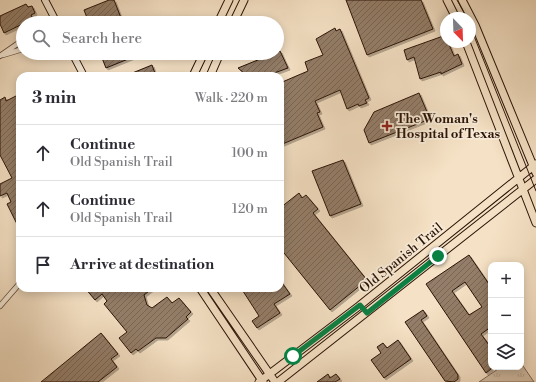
<!DOCTYPE html>
<meta charset="utf-8">
<style>
body{margin:0;font-family:"Libre Bodoni",serif;background:#f2f2f3;color:#2b2b33}
.controls{position:absolute;right:12px;bottom:12px;display:grid;overflow:hidden;border-radius:8px;box-shadow:0 2px 10px #0003}
.controls button{width:36px;height:36px;display:grid;place-items:center;padding:0;border:0;border-bottom:1px solid #e1e1e2;background:#fff;color:#2b2b33;font:20px sans-serif}
.compass{position:absolute;left:440px;top:12px;width:36px;height:36px;border-radius:50%;background:#fff;box-shadow:0 2px 10px #0003;rotate:157deg}
.stop{position:absolute;width:12px;height:12px;margin:-9px;border:3px solid #0b8043;border-radius:50%;background:#fff}
.stop.end{background:#0b8043;border-color:#fff;box-shadow:0 1px 4px #0008}
.list{margin:0;padding:0;list-style:none}
h2{display:flex;justify-content:space-between;align-items:center;height:52px;margin:0;padding:0 16px;font-size:17px}
h2 small{font-size:13px;font-weight:400;color:#7c7c81}
.list li{display:grid;grid-template-columns:26px 1fr auto;gap:12px;align-items:center;box-sizing:border-box;height:56px;padding:0 16px;border-top:1px solid #e1e1e2}
.list b{display:block;font-size:15px;white-space:nowrap}
.list p{margin:0;font-size:13px;white-space:nowrap;color:#7c7c81}
.list em{font-size:13px;font-style:normal;color:#7c7c81}
.icon{flex:none;width:22px;height:22px;fill:none;stroke:currentColor;stroke-width:2;stroke-linecap:round;stroke-linejoin:round}
.map{position:relative;flex:none;width:536px;height:382px;overflow:hidden}
.search{position:absolute;background:#fff;box-shadow:0 2px 10px #0003;left:16px;top:16px;width:268px;height:44px;display:flex;align-items:center;gap:10px;box-sizing:border-box;padding:0 14px;border-radius:22px;color:#7c7c81;font-size:15px}
.panel{position:absolute;background:#fff;box-shadow:0 2px 10px #0003;left:16px;top:72px;width:268px;height:220px;border-radius:12px}
.map>svg:first-child{display:block}
</style>
<div class="map">
<svg width="536" height="382" viewBox="0 0 536 382">
<defs>
<pattern id="grass-tufts" width="24" height="20" patternUnits="userSpaceOnUse"><rect width="24" height="20" fill="#d3bea5"/><path d="M3 7l-1-3M5 7V3M7 7l1-3M15 17l-1-3M17 17v-4M19 17l1-3" fill="none" stroke="#b5a28d"/></pattern>
<pattern id="building-hatch" width="6" height="6" patternUnits="userSpaceOnUse"><rect width="6" height="6" fill="#947e69"/><path d="M-1 1l2-2M0 6l6-6M5 7l2-2" fill="none" stroke="#796654"/></pattern>
<filter id="shadow"><feDropShadow dx="2" dy="2" stdDeviation="0" flood-color="#0004"/></filter>
</defs>
<rect width="100%" height="100%" fill="#f5e1c5"/>
<filter id="stains"><feTurbulence type="fractalNoise" baseFrequency=".005" numOctaves="4"/><feColorMatrix values="0 0 0 0 .2 0 0 0 0 .09 0 0 0 0 .02 0 0 0 .5 -.17"/></filter>
<radialGradient id="worn" r=".72"><stop offset=".6" stop-color="#630" stop-opacity="0"/><stop offset="1" stop-color="#630" stop-opacity=".3"/></radialGradient>
<path fill="url(#grass-tufts)" stroke="#7f6856" d="M 521,363 L 534,382 L 479,382 L 501,367 L 521,367 Z"/>
<path fill="url(#building-hatch)" stroke="#2b1306" fill-rule="evenodd" filter="url(#shadow)" d="M 109,0 L 114,0 L 123,23 L 89,23 L 84,10 Z
M 346,0 L 421,0 L 433,29 L 367,55 Z
M 26,4 L 28,7 L 32,6 L 35,13 L 31,15 L 33,19 L 4,33 L 0,24 L 0,16 Z
M 335,28 L 336,31 L 340,29 L 369,98 L 365,100 L 367,103 L 359,106 L 358,104 L 347,109 L 340,90 L 315,101 L 320,112 L 317,113 L 323,127 L 280,145 L 280,83 L 308,71 L 305,62 L 323,55 L 316,39 Z
M 446,35 L 446,42 L 448,42 L 454,56 L 458,54 L 462,64 L 441,74 L 441,72 L 420,79 L 414,57 L 407,60 L 404,50 Z
M 280,51 L 288,68 L 266,76 L 243,76 L 245,74 L 238,68 Z
M 100,53 L 143,53 L 106,68 Z
M 152,65 L 156,76 L 125,76 Z
M 419,93 L 430,119 L 369,143 L 364,130 L 374,112 Z
M 20,94 L 20,230 L 7,204 L 11,202 L 7,193 L 0,196 L 0,184 L 12,178 L 0,155 L 0,100 L 5,97 L 6,101 Z
M 343,160 L 361,204 L 330,216 L 312,171 Z
M 299,193 L 302,198 L 306,195 L 318,209 L 313,213 L 367,280 L 330,310 L 280,248 L 280,208 Z
M 469,255 L 491,287 L 491,327 L 481,334 L 489,345 L 491,343 L 491,369 L 486,373 L 426,284 ZM 465,282 L 482,307 L 469,315 L 452,291 Z
M 280,280 L 290,294 L 274,304 L 280,313 L 257,328 L 252,321 L 259,316 L 241,288 L 280,288 Z
M 85,288 L 153,288 L 144,295 L 147,305 L 152,308 L 167,297 L 172,303 L 179,298 L 191,312 L 186,317 L 188,319 L 166,338 L 156,338 L 138,351 L 136,349 L 131,353 L 119,338 L 127,332 L 104,304 L 107,301 L 102,294 L 95,300 Z
M 423,310 L 427,316 L 421,320 L 458,375 L 458,379 L 454,382 L 445,381 L 405,322 Z
M 101,333 L 118,354 L 111,359 L 117,367 L 98,382 L 41,382 Z
M 398,340 L 411,359 L 384,378 L 371,360 L 381,353 L 377,347 L 383,343 L 387,348 Z
M 328,374 L 330,378 L 336,374 L 340,379 L 335,382 L 317,382 Z"/>
<g fill="none" stroke-linecap="round" stroke-linejoin="round">
<g stroke="#5e4636" stroke-width="6">
<path id="street" d="M 3,55 L 23,49
M 0,56 L 23,40
M 0,306 L 20,283"/>
</g>
<g stroke="#2b1306" stroke-width="8">
<path id="secondary" d="M 45,0 L 57,23
M 72,53 L 84,76"/>
</g>
<g stroke="#2b1306" stroke-width="9">
<path id="primary" d="M 447,0 L 456,18
M 462,0 L 475,25 L 536,173
M 218,23 L 229,0
M 233,23 L 244,0
M 466,42 L 536,223
M 193,76 L 204,53
M 210,76 L 220,53
M 200,288 L 263,382
M 210,288 L 275,382
M 259,382 L 359,306 L 536,164
M 278,382 L 536,179"/>
</g>
<use href="#street" stroke="#f8ecd9" stroke-width="4.5"/>
<use href="#secondary" stroke="#f8ecd9" stroke-width="6"/>
<use href="#primary" stroke="#f5e1c5" stroke-width="7"/>
<path stroke="#2b1306" stroke-width="1" d="M 457,0 L 467,18
M 470,26 L 536,191"/>
</g>
<g fill="none" stroke-linecap="round" stroke-linejoin="round">
<path stroke="#0b8043" stroke-width="5" d="M 293,356 L 360,305 L 367,313 L 438,256"/>
</g>
<path fill="#8f2418" stroke="#f8ecd9" stroke-width="1.5" d="M385 120h4v4h4v4h-4v4h-4v-4h-4v-4h4z"/>
<g text-anchor="middle" dominant-baseline="central" stroke-width="3.5" stroke-linejoin="round" paint-order="stroke">
<g font-size="13" font-weight="bold" fill="#2b1306" stroke="#f8ecd9" text-anchor="start">
<text x="396" y="119">The Woman's<tspan x="396" dy="15">Hospital of Texas</tspan></text>
</g>
<g font-size="13" fill="#2b1306" stroke="#f8ecd9">
<text transform="translate(401 258) rotate(-39)">Old Spanish Trail</text>
</g>
</g>
<rect width="100%" height="100%" filter="url(#stains)"/>
<rect width="100%" height="100%" fill="url(#worn)"/>
</svg>
<div class="controls">
<button>+</button>
<button>−</button>
<button><svg class="icon" aria-label="layers" viewBox="0 0 24 24"><path d="M12 4l9 5-9 5-9-5zM3 14l9 5 9-5"/></svg></button>
</div>
<svg class="compass" viewBox="-18 -18 36 36"><path d="M0-13l5 13h-10z" fill="#e53935"/><path d="M0 13l5-13h-10z" fill="#7c7c81"/></svg>
<div class="stop" style="left:293px;top:356px"></div>
<div class="stop end" style="left:438px;top:256px"></div>
<div class="search"><svg class="icon" aria-label="search" viewBox="0 0 24 24"><circle cx="10" cy="10" r="6"/><path d="M15 15l6 6"/></svg>Search here</div>
<section class="panel">
<h2>3 min<small>Walk · 220 m</small></h2>
<ul class="list">
<li><svg class="icon" aria-label="ahead" viewBox="0 0 24 24"><path d="M12 20V5M6 11l6-6 6 6"/></svg><div><b>Continue</b><p>Old Spanish Trail</p></div><em>100 m</em></li>
<li><svg class="icon" aria-label="ahead" viewBox="0 0 24 24"><path d="M12 20V5M6 11l6-6 6 6"/></svg><div><b>Continue</b><p>Old Spanish Trail</p></div><em>120 m</em></li>
<li><svg class="icon" aria-label="arrive" viewBox="0 0 24 24"><path d="M6 21V4h12l-3 4 3 4H6"/></svg><div><b>Arrive at destination</b></div></li>
</ul>
</section>
</div>
